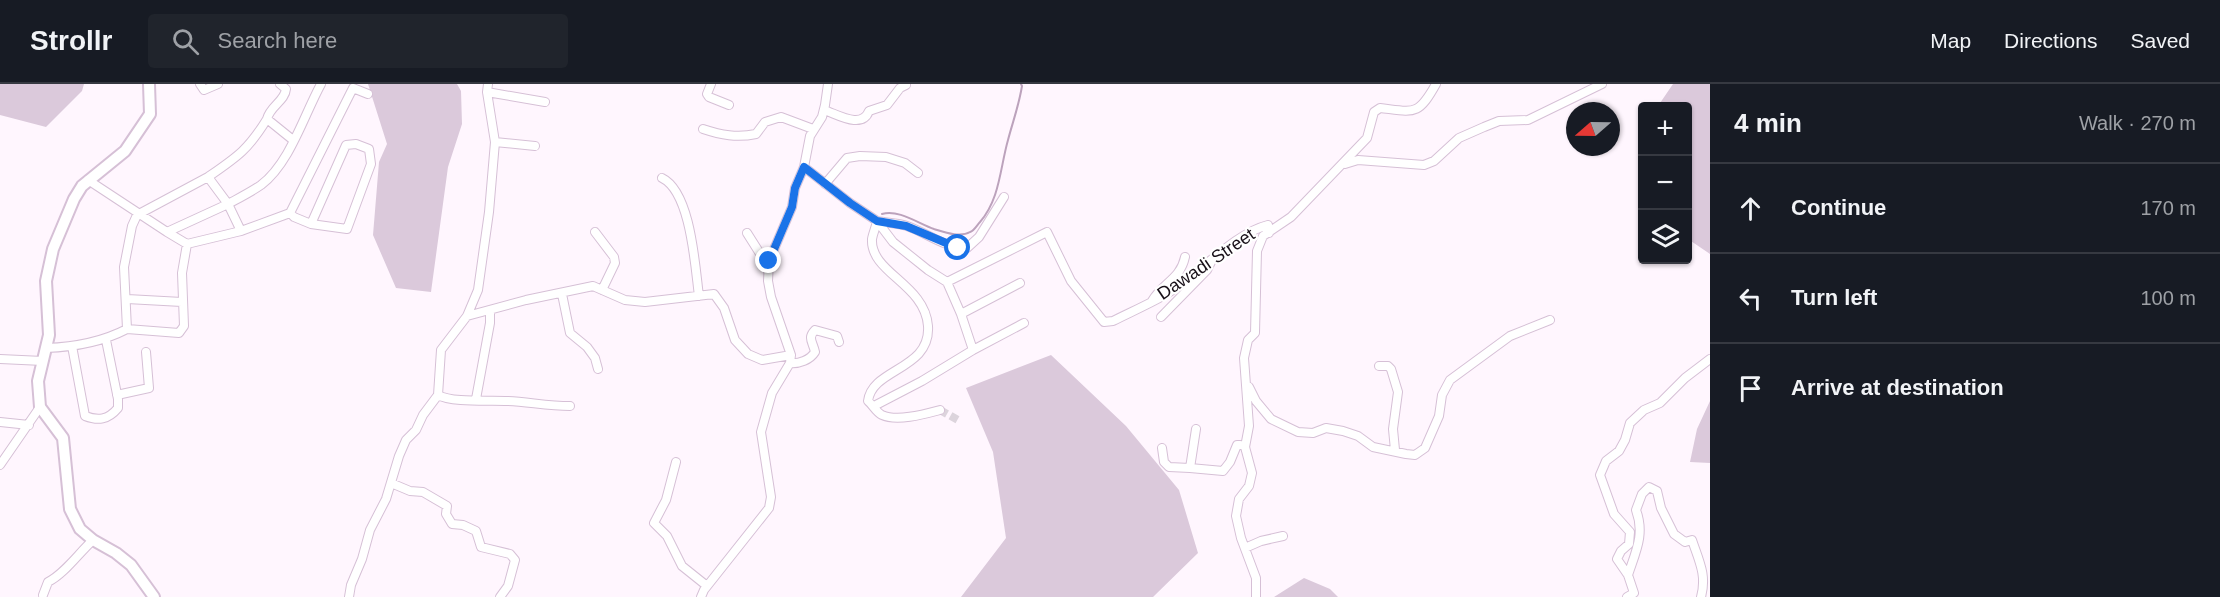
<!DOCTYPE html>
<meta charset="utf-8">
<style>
body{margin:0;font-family:Helvetica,sans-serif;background:#20242c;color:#f1f3f6}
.controls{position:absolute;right:18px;top:18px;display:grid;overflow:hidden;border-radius:6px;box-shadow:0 2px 4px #0004}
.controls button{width:54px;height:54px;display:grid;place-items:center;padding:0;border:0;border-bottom:2px solid #363941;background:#171b24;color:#f1f3f6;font:30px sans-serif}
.compass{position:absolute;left:1566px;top:18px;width:54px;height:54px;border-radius:50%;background:#171b24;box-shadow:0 2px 4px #0004;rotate:250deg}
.stop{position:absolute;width:18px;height:18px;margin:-14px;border:4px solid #1a73e8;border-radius:50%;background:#fff}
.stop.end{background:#1a73e8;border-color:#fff;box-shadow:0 2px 6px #0008}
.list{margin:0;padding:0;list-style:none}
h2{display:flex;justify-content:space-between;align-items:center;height:78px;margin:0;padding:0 24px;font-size:26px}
h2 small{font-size:20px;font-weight:400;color:#9ea1a6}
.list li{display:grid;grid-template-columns:39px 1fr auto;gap:18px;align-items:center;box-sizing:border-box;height:90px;padding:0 24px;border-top:2px solid #363941}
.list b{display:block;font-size:22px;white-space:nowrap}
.list em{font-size:20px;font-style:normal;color:#9ea1a6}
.icon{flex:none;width:33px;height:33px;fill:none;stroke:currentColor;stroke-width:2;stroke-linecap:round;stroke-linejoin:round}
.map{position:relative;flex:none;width:1710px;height:513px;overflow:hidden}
header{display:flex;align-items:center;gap:36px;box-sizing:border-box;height:84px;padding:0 30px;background:#171b24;border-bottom:2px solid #363941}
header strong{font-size:28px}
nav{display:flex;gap:33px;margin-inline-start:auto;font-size:21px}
.search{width:420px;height:54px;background:#20242c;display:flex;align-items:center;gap:15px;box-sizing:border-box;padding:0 21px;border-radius:6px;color:#9ea1a6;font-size:22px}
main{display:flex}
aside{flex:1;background:#171b24}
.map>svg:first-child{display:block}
</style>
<header>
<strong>Strollr</strong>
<div class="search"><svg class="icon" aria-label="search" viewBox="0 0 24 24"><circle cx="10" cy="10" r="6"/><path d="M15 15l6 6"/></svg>Search here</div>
<nav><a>Map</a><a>Directions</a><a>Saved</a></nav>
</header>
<main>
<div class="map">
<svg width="1710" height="513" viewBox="0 0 1710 513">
<rect width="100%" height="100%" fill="#fff6fe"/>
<path fill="#dbc9db" d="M 0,0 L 84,0 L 82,7 L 46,43 L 0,31 Z
M 368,0 L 457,0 L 461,7 L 462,40 L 448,83 L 431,208 L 396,204 L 373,151 L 379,78 L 387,60 Z
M 1673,0 L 1710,0 L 1710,170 L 1688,155 L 1688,22 L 1658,22 Z
M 1051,271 L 1126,342 L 1179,406 L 1198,469 L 1153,513 L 961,513 L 1006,454 L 993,368 L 966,304 Z
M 1710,317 L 1710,379 L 1690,378 L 1697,345 Z
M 1304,494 L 1330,505 L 1338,513 L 1274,513 Z"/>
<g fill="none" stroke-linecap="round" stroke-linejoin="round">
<path stroke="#bca2bc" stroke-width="2" d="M 882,130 C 899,125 919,140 934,145 C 944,148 960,154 970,148 C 974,147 977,141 980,138 C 1000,115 1000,84 1008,56 C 1013,37 1019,21 1022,2 L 1021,0"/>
<path stroke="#dcd4dc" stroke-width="8" stroke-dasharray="8 4" stroke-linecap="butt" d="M 940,326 L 958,336"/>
<g stroke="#d6c0d6" stroke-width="10">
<path id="street" d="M 200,0 L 204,6 L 218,0
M 321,0 C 304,31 290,79 261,101 C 251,108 239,114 228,120 L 241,147 L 290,129 L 353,4 L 368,10
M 711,0 L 707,10 L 709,13 L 729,21
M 487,8 L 545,18
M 824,26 C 837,30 862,46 869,27 L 887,21 L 900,4 L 906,1
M 267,35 C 270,22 285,17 286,5 L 280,0
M 703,45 C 721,51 737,54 756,50 L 765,38 L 781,33 L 813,45
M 495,58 L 535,62
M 1345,80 L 1358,76 L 1424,81 L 1434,77 L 1459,54 L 1484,43 L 1499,37 L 1528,36 L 1602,0
M 804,83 L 850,119 L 877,137 L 893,158 L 928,186 L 947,198 L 1047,148 L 1071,197 L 1104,238 L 1113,237 C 1129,229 1147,221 1163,212 C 1196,194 1232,150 1268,141 L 1269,149
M 662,94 C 691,108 695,182 699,212
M 88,96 L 167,148
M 825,100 L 847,74 L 860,72 L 886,73 L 905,79 L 918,89
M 290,129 L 294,133 L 311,140 L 346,61 L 356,60 L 369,65 L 371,80 L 347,145 L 311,140
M 241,147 L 187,160 L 167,148 L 228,120 L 208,93 C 237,73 248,66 267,35 L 293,56
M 595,148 L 614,173 L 615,179 L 602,206
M 747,149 L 759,168 L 769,177
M 562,210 L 570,249 L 587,263 L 595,274 L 598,285
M 127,215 L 182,218
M 1152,217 C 1163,198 1180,196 1185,173
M 961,230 L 1020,199
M 467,232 L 526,216 L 593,202 L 625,216 L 645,218 L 714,210 L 724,224 L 735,256 L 748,270 L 762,276 L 791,271
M 1161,233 L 1207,186 L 1212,176
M 127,245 L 179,249 L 184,242 L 182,189 L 187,160
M 72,262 L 85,332 C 98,337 108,336 118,324 L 118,315 L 106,256
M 46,264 C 75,263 102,258 127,245 L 124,183 L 132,142 L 137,131 L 208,93
M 973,266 L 1024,239
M 0,275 L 43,277
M 790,279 C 799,280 810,276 815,268 C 813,258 807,254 815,246 L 837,252 L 839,258
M 1379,282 L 1388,282 L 1391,285 L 1398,308 L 1393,345 L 1395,366
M 1249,303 L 1256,317 L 1271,335 L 1298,348 L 1313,349 L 1326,344 L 1343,347 L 1358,352 L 1373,363 L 1406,370 L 1415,371 L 1425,364 L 1439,332 L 1442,311 L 1450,296 L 1510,252 L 1550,236
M 117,311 L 149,304 L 146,268
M 438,311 C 452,319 489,316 508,317 C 529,318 548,322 570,322
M 476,315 L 490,239 L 490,227
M 874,322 L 922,297 L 973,266 L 961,230 L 947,198
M 940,326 C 925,330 897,338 882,331 C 876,328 873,321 868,317 C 872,284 931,286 928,242 C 925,200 870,189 872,155 C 873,149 876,143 877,137 C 887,139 898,139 907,142 C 927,149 945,164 967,164 L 979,153 L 1004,113
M 0,338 L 29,341
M 1196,345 L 1190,384 L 1223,387 L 1230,378 L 1237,361 L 1240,361
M 1162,364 L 1164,378 L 1169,383 L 1190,384
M 676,378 L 666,416 L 654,439 L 667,452 L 682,482 L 707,502
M 0,381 L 40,323
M 391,399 L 410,407 L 423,408 L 447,422 L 446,430 L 452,440 L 463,441 L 476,447 L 481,463 L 510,470 L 515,476 L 508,502 L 500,513
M 1245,464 L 1261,457 L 1283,452
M 1628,491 C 1636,467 1645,450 1636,426 L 1642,410 L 1649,403 L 1657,407 L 1661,424 L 1674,450 L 1685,458 L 1692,456 C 1699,477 1707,491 1701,513
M 43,511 L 48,498 C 64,490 78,470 93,456
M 349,513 L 351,501 L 362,475 L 370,446 L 386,415 L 399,372 L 406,356 L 416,346 L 423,331 L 438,311 L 441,266 L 467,232 L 478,206 L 489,128 L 495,58 L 487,8 L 488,0
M 701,513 L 704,506 L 769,424 L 771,413 L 761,348 L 772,309 L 790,279 L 791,271 L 771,213 L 768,197 L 769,177 L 792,123 L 795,104 L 804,83 L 810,52 L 822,33 L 825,21 L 828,0
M 1256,513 L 1256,494 L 1241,454 L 1236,432 L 1239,415 L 1249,402 L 1252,389 L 1245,363 L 1249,342 L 1244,274 L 1248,256 L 1255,249 L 1257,167 L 1263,152 L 1291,133 L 1367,54 L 1374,28 L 1380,24 C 1415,28 1418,32 1436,0
M 1627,513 L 1634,509 L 1628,491 L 1617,475 L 1621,467 L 1629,460 L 1630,448 L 1614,430 L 1600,391 L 1606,377 L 1619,367 L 1625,356 L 1630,339 L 1644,326 L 1660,319 L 1685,294 L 1710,275"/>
</g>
<g stroke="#d6c0d6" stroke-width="14">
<path id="secondary" d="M 149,0 L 150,30 L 125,67 L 82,102 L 74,115 L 53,165 L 46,197 L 49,251 L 38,297 L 40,323 L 63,354 L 70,425 L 80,445 L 93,456 L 116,469 L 131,481 L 154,513"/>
</g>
<use href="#street" stroke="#fff" stroke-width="8"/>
<use href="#secondary" stroke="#fff" stroke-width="10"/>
</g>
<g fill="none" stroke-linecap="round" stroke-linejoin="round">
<path stroke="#1a73e8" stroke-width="8" d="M 769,177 L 792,123 L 795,104 L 804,83 L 850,119 L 877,137 L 906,142 L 958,164"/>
</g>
<g text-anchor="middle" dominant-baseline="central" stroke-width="4.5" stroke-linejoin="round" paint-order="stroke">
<g font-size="18" fill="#191119" stroke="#fff">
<text transform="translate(1206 180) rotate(-34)">Dawadi Street</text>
</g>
</g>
</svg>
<div class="controls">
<button>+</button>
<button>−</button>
<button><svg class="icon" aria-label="layers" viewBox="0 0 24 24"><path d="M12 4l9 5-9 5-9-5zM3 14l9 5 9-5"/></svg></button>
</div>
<svg class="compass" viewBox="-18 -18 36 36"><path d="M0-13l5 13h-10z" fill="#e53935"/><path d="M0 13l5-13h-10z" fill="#9ea1a6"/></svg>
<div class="stop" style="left:958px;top:164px"></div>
<div class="stop end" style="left:769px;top:177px"></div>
</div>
<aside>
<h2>4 min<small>Walk · 270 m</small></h2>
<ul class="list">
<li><svg class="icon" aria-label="ahead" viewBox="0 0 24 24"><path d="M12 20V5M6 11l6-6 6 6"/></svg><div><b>Continue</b></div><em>170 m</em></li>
<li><svg class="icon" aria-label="left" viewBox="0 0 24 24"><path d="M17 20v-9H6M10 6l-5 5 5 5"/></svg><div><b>Turn left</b></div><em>100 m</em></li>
<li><svg class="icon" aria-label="arrive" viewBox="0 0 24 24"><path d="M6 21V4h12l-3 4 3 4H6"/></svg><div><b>Arrive at destination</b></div></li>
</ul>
</aside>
</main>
